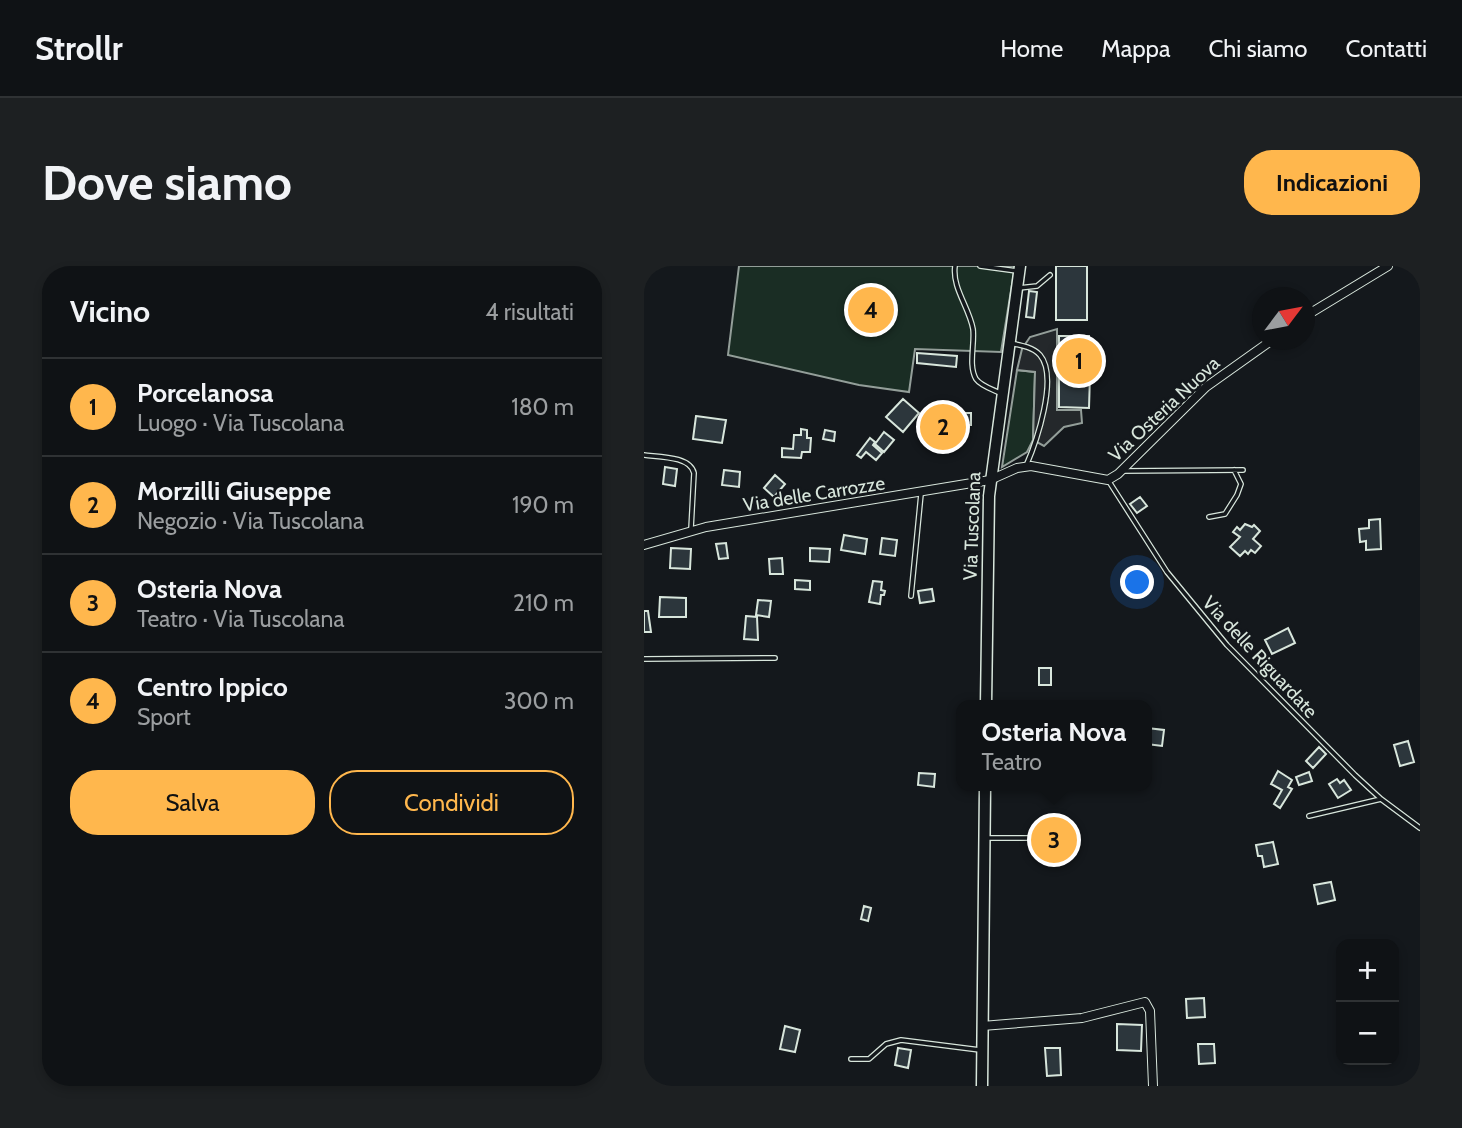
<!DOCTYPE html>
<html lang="it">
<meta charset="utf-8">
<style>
body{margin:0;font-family:Cabin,sans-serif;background:#1d2022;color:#f1f3f6}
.controls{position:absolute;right:21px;bottom:21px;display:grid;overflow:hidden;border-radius:14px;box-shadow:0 4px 10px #0003}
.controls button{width:63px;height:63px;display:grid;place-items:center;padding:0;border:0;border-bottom:2px solid #2f3234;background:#0f1215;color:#f1f3f6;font:35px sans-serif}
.compass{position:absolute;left:608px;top:21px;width:63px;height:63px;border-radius:50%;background:#0f1215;box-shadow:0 4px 10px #0003;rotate:58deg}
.you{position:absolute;left:494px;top:317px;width:24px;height:24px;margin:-18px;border:5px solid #fff;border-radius:50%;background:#1a73e8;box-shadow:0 0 0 10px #1a73e833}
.badge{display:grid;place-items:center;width:46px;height:46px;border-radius:50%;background:#ffb74d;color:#111;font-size:23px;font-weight:700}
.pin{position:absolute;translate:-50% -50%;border:4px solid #fff;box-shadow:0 2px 7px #0006}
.popup{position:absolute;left:312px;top:434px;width:196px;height:91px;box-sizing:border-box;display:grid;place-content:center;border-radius:14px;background:#0f1215;filter:drop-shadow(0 2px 5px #0005);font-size:23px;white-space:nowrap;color:#9b9ea0}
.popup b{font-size:26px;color:#f1f3f6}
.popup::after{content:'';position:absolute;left:50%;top:100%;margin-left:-14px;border:14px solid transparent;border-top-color:#0f1215}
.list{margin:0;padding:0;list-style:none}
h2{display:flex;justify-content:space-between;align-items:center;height:91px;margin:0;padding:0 28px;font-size:30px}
h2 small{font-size:23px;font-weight:400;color:#9b9ea0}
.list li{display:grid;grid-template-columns:46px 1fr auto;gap:21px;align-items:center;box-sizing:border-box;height:98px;padding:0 28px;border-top:2px solid #2f3234}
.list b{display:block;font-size:26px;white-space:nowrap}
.list p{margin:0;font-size:23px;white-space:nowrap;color:#9b9ea0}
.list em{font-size:23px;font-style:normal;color:#9b9ea0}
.actions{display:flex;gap:14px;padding:21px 28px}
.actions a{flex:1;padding:16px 0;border:2px solid #ffb74d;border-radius:28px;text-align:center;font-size:24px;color:#ffb74d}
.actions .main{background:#ffb74d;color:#111}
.map{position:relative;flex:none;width:776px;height:820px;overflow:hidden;border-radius:28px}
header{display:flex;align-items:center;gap:42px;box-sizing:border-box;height:98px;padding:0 35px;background:#0f1215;border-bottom:2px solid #2f3234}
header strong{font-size:33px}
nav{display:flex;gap:38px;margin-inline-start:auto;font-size:24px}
.intro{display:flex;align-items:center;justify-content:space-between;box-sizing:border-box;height:168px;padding:0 42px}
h1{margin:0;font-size:49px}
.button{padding:18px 32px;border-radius:28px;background:#ffb74d;color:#111;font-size:24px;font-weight:700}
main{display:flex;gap:42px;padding:0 42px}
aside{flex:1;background:#0f1215;border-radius:28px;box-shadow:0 4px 10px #0003}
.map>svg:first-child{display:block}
</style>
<header>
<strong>Strollr</strong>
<nav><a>Home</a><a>Mappa</a><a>Chi siamo</a><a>Contatti</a></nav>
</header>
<div class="intro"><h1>Dove siamo</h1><a class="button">Indicazioni</a></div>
<main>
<aside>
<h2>Vicino<small>4 risultati</small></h2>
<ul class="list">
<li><span class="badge">1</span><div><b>Porcelanosa</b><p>Luogo · Via Tuscolana</p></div><em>180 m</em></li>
<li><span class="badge">2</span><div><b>Morzilli Giuseppe</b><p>Negozio · Via Tuscolana</p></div><em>190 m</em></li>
<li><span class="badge">3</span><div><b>Osteria Nova</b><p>Teatro · Via Tuscolana</p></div><em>210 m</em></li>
<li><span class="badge">4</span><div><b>Centro Ippico</b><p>Sport</p></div><em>300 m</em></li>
</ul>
<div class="actions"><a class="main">Salva</a><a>Condividi</a></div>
</aside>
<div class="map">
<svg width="776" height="820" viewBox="0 0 776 820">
<rect width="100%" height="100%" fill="#14181c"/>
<path fill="#1a2d24" stroke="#939e99" stroke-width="2" d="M 95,0 L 371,0 L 357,86 L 271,83 L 265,126 L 215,119 L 84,89 Z
M 373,104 L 391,106 L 389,174 L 383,186 L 358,201 Z"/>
<path fill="#24282b" stroke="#939e99" stroke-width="2" d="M 413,63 L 413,144 L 437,144 L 438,157 L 420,161 L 400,180 L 389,174 L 391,106 L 373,104 L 378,83 L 386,71 Z"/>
<path fill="#2c363c" stroke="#d8e6dc" stroke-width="2" d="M 412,0 L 443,0 L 443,54 L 412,54 Z
M 385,25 L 393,26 L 390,52 L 382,51 Z
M 415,70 L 445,70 L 445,81 L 456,81 L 456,109 L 446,109 L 445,142 L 415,141 Z
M 273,87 L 313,90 L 312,101 L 273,97 Z
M 259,133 L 275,147 L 259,166 L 242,151 Z
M 320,147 L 327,147 L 327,159 L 320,159 Z
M 52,150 L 82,154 L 78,177 L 49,173 Z
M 157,163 L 163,164 L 163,172 L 167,172 L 166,186 L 158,186 L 157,192 L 138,191 L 138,182 L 149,183 L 150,169 L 157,169 Z
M 181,164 L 191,166 L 190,175 L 179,173 Z
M 240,166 L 250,174 L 240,186 L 231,178 Z
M 226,172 L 231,176 L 229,179 L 238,187 L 232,194 L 222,186 L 217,192 L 213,189 Z
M 21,201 L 33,203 L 31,220 L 19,218 Z
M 80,204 L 96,206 L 95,221 L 78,219 Z
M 131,209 L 141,218 L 130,231 L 120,222 Z
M 496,231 L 503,240 L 493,247 L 486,238 Z
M 736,253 L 737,283 L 722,284 L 722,275 L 716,276 L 715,263 L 725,262 L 725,254 Z
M 601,258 L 608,261 L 610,259 L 616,265 L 609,273 L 617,280 L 611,287 L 607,284 L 604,288 L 601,285 L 596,290 L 586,281 L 596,271 L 589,266 L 593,261 L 596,264 Z
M 200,269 L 223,273 L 221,288 L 197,284 Z
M 238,272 L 253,274 L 251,290 L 236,288 Z
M 82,277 L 84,292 L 75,293 L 72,278 Z
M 27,282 L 47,283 L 46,303 L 26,302 Z
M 166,282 L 186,283 L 185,296 L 166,295 Z
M 138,292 L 139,308 L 126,308 L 125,293 Z
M 151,314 L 166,315 L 166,324 L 151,323 Z
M 229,315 L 238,316 L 237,324 L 241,325 L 240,329 L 237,329 L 236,338 L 225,336 Z
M 288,323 L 290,335 L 276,337 L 274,325 Z
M 16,331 L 42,332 L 42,351 L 15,351 Z
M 114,334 L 127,335 L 125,351 L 112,349 Z
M 0,345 L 4,345 L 7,366 L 0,366 Z
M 102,350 L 113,351 L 114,374 L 100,373 Z
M 644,362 L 651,377 L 628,388 L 621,374 Z
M 395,402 L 407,402 L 407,419 L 395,419 Z
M 503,462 L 520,464 L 518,480 L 503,478 Z
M 764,475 L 770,496 L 756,500 L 750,479 Z
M 675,481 L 682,488 L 669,502 L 662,495 Z
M 634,505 L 648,514 L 644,521 L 648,523 L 636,542 L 630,538 L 638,524 L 627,518 Z
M 665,506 L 668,515 L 655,519 L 652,511 Z
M 275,507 L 291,508 L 290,521 L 274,519 Z
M 693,513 L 696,517 L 700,514 L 707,524 L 694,532 L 685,518 Z
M 400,555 L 419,556 L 424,562 L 423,585 L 418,592 L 397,591 Z
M 629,576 L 634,598 L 620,601 L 618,590 L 614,590 L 612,579 Z
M 687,616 L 691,634 L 674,638 L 670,619 Z
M 220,640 L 227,642 L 224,655 L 217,653 Z
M 560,732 L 561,751 L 543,752 L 542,733 Z
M 473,758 L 498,759 L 497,785 L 473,784 Z
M 141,760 L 156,764 L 151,786 L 136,783 Z
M 554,778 L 570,778 L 571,797 L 555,798 Z
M 254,782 L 267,784 L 264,802 L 251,799 Z
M 401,782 L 416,782 L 417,809 L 403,810 Z"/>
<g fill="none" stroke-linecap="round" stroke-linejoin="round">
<g stroke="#d8e6dc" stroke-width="6">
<path id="service" d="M 311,0 C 308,22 325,41 329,63 C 331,78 324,99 332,113 C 337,120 348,123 356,127
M 336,0 L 373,5
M 375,22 L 393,20 L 406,9
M 366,77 C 376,79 389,81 396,89 C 415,111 392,177 382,200
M 0,189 C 15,191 46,190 50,207 L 47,263
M 478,205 L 599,204
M 464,214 L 523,306 L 583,379 L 711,509 L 737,533 L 776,562
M 565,251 L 581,248 L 593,229 L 597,218 L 590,204
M 267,330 L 277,228
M 0,393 L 131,392
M 665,550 L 737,533
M 342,572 L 392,572
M 207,793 L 225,793 L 242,778 L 257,774 L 336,784"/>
</g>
<g stroke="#d8e6dc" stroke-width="10">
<path id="minor" d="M 660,51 L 744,0
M 0,279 L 62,261 L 346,214 L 373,202 L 387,200 L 464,214 L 474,208 L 562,121 L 628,74
M 338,760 L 438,752 L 501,736 L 506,745 L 509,820"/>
</g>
<g stroke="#d8e6dc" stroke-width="13">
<path id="secondary" d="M 342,439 L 345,230 L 376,0
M 338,820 L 341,520"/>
</g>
<use href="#service" stroke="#14181c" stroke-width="3.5"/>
<use href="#minor" stroke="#14181c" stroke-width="8"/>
<use href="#secondary" stroke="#14181c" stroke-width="10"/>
</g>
<g text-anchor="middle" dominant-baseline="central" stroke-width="5" stroke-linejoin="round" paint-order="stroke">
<g font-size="19" fill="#d8e6dc" stroke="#14181c">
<text transform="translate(520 143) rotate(-43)">Via Osteria Nuova</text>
<text transform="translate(170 228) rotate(-9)">Via delle Carrozze</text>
<text transform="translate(328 260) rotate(-88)">Via Tuscolana</text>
<text transform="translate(616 391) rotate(47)">Via delle Riguardate</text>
</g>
</g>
</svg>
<div class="controls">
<button>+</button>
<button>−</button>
</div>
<svg class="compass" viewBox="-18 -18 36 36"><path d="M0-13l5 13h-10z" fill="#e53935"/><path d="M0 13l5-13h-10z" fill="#9b9ea0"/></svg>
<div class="you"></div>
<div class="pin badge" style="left:435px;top:95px">1</div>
<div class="pin badge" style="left:299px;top:161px">2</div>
<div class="pin badge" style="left:410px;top:574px">3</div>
<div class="popup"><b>Osteria Nova</b>Teatro</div>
<div class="pin badge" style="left:227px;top:44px">4</div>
</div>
</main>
